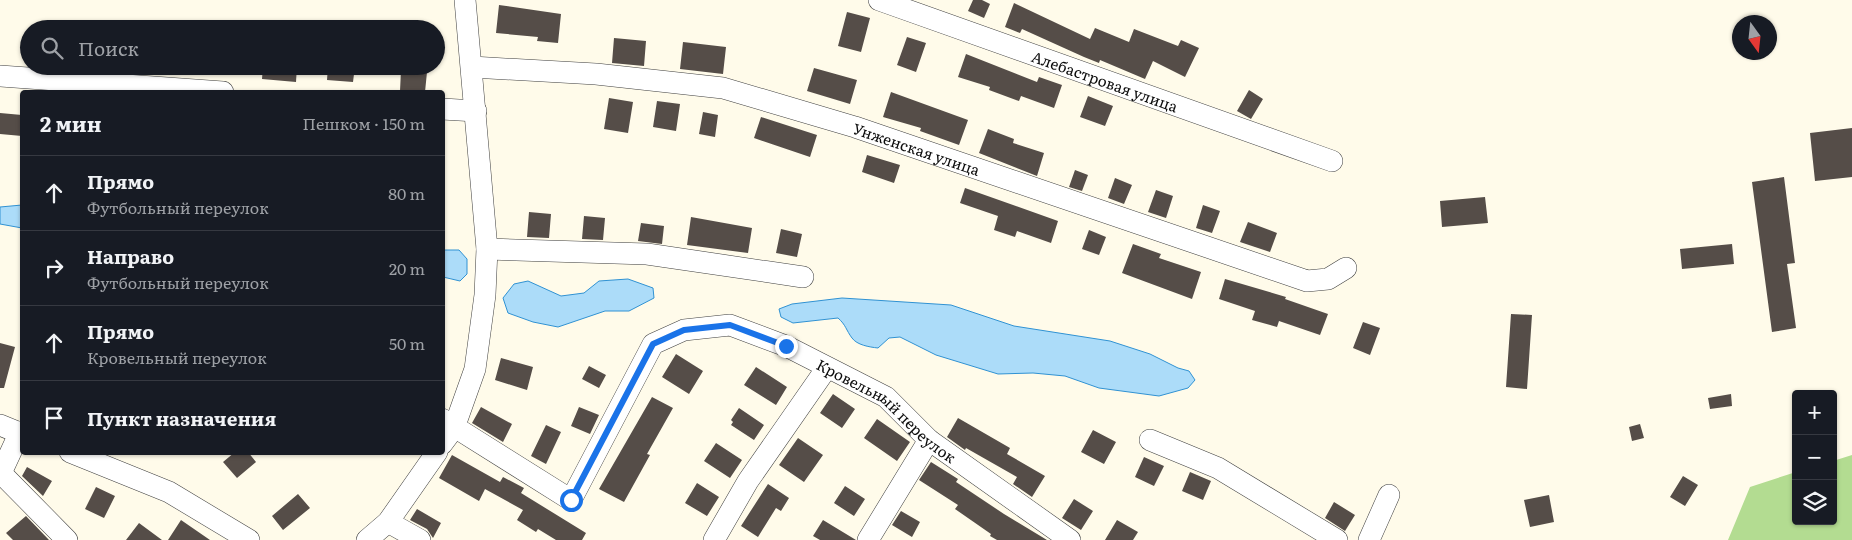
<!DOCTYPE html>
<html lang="ru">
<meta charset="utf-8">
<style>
body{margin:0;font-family:Literata,serif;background:#242831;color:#f1f3f6}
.controls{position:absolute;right:15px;bottom:15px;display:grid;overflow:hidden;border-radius:5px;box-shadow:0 1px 4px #0004}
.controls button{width:45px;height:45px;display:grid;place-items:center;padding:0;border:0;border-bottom:1px solid #363941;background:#171b24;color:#f1f3f6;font:25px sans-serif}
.compass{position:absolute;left:1732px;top:15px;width:45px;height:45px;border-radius:50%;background:#171b24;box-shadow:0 1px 4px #0004;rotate:165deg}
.stop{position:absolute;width:15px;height:15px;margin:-11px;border:4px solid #1a73e8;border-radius:50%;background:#fff}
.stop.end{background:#1a73e8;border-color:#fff;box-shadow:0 1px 5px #0008}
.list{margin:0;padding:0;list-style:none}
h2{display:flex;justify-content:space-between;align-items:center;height:65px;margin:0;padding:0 20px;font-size:21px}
h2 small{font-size:16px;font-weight:400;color:#9ea1a6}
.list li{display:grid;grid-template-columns:32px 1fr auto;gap:15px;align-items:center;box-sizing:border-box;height:75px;padding:0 20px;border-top:1px solid #363941}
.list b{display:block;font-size:19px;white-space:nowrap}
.list p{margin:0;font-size:16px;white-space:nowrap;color:#9ea1a6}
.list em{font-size:16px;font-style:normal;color:#9ea1a6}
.icon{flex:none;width:28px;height:28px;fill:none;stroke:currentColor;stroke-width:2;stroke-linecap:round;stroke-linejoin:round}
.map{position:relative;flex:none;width:1852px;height:540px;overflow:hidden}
.search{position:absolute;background:#171b24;box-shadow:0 1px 4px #0004;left:20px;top:20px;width:425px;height:55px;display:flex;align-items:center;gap:12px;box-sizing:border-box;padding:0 18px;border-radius:28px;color:#9ea1a6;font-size:19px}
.panel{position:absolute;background:#171b24;box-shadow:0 1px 4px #0004;left:20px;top:90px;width:425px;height:365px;border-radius:5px}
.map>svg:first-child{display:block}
</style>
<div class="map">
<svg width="1852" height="540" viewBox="0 0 1852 540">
<rect width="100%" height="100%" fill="#fffbea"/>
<path fill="#b3dc91" d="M 1852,455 L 1852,540 L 1728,540 L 1750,487 L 1796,472 L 1796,521 L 1833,521 L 1833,461 Z"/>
<path fill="#acdcf9" stroke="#3092d3" d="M 22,205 L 22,228 L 0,224 L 0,207 Z
M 443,250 L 459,250 L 467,259 L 467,274 L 460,281 L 443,277 Z
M 628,279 L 653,288 L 654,298 L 629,311 L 605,311 L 558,327 L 533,322 L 508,313 L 503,298 L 514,284 L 528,281 L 561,296 L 584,293 L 599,281 Z
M 842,298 L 951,305 L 1014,326 L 1110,341 L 1150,354 L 1178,368 L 1189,371 L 1195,380 L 1188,388 L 1159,396 L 1099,388 L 1065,376 L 1033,373 L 998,374 L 936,355 L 900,337 L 889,338 L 878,348 C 869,347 857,345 852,338 C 846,330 846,325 838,318 L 793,323 L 781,317 L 779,309 L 792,304 Z"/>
<path fill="#554d48" d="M 973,0 L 982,0 L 990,4 L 984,18 L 968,11 Z
M 1014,3 L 1090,39 L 1095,28 L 1129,42 L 1134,29 L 1178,46 L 1181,40 L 1199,48 L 1185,77 L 1153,61 L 1145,79 L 1100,60 L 1099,63 L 1084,57 L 1022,29 L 1020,33 L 1005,27 Z
M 499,5 L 561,14 L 558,43 L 537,41 L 538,37 L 496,33 Z
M 847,12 L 870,18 L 861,52 L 838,46 Z
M 907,37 L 926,43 L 916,72 L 897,65 Z
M 614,38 L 646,41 L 644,66 L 612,63 Z
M 683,42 L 726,47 L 723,74 L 680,69 Z
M 966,54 L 1037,82 L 1039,77 L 1062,85 L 1054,108 L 1021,96 L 1019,101 L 989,90 L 990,87 L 958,77 Z
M 263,66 L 297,66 L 296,82 L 262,79 Z
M 328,66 L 355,66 L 353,82 L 327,80 Z
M 814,68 L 857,80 L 850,104 L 807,91 Z
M 401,70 L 427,72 L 425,92 L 400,91 Z
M 1249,90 L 1263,99 L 1251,119 L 1237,111 Z
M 891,92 L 968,120 L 959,145 L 920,131 L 921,128 L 883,117 Z
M 1088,96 L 1113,106 L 1105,126 L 1080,117 Z
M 609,98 L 633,102 L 628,133 L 604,129 Z
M 657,101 L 680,104 L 676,131 L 653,127 Z
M 703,112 L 718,115 L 715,137 L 699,134 Z
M 0,113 L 22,115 L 22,136 L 0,134 Z
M 761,117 L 817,135 L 810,157 L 754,138 Z
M 1852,128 L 1852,177 L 1815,181 L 1810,133 Z
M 988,129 L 1014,139 L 1013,143 L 1044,153 L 1037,176 L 979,153 Z
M 867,155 L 900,165 L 894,183 L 862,172 Z
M 1075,170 L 1088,175 L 1082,191 L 1069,187 Z
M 1784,177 L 1795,263 L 1787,264 L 1796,328 L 1772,332 L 1752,182 Z
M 1115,178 L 1132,185 L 1124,204 L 1108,198 Z
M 965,188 L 1058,221 L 1051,243 L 1017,231 L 1015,237 L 994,230 L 998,216 L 960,203 Z
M 1156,190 L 1173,196 L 1166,218 L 1148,212 Z
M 1485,197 L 1488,223 L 1442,227 L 1440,201 Z
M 1203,205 L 1220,211 L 1212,233 L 1196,228 Z
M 529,212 L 551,214 L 549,238 L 527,237 Z
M 584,216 L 605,218 L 603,240 L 582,239 Z
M 691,217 L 752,228 L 748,253 L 687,245 Z
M 1248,222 L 1277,233 L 1270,252 L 1240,242 Z
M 641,223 L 664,226 L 662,244 L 638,241 Z
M 781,229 L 802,234 L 797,257 L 776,253 Z
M 1089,230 L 1106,237 L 1099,255 L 1082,249 Z
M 1133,244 L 1161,254 L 1159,258 L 1201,272 L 1192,299 L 1122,273 Z
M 1732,244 L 1734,264 L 1682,269 L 1680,249 Z
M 1225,279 L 1286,297 L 1285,299 L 1328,314 L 1320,335 L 1279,321 L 1277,327 L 1252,320 L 1255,311 L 1219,299 Z
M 1511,314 L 1532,315 L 1527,389 L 1506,387 Z
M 1363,322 L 1380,328 L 1370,355 L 1353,348 Z
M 0,343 L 15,347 L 4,388 L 0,388 Z
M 676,354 L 703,371 L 689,394 L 662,377 Z
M 501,358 L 533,367 L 527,390 L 495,380 Z
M 589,366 L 606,375 L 599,388 L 582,379 Z
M 756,367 L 787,387 L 776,405 L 744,385 Z
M 833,394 L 855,409 L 842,428 L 820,413 Z
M 1731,394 L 1732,406 L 1710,409 L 1708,398 Z
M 652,397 L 673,408 L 647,454 L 650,455 L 624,502 L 599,489 Z
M 481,407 L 512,424 L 503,442 L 472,423 Z
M 579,407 L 599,415 L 590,434 L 571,426 Z
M 739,408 L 764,425 L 754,440 L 731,425 L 733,422 L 731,420 Z
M 958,418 L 1010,448 L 1007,454 L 1045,476 L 1032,497 L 1013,484 L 1017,477 L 966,448 L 965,450 L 947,437 Z
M 877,419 L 910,442 L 897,461 L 864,438 Z
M 1640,424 L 1644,438 L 1632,441 L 1629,427 Z
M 546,425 L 561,432 L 546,464 L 531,456 Z
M 1093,430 L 1116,442 L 1104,464 L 1081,452 Z
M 798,438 L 823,455 L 804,482 L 779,465 Z
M 716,443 L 742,460 L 730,478 L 704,461 Z
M 235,452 L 248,452 L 256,462 L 237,478 L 223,462 Z
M 452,455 L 500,482 L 503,477 L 524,488 L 521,493 L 586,533 L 582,540 L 556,540 L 538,529 L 536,532 L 517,520 L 523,510 L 485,489 L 479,501 L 439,478 Z
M 1144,457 L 1164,466 L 1154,486 L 1135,477 Z
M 931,462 L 958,479 L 956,482 L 1004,514 L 1047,540 L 997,540 L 990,536 L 991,534 L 955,509 L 958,505 L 919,480 Z
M 27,467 L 52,481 L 43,496 L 22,476 Z
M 1190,472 L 1211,481 L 1203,500 L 1182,491 Z
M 1683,476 L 1698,485 L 1685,506 L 1670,497 Z
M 697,483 L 719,497 L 707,516 L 685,503 Z
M 768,484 L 789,498 L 781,511 L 776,508 L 758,537 L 741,526 Z
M 845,486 L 865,499 L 854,516 L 834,503 Z
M 96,487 L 115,496 L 104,518 L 85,509 Z
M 298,494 L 310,508 L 283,530 L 272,516 Z
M 1549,495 L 1554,522 L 1530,527 L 1524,500 Z
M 1074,499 L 1093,511 L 1081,530 L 1062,518 Z
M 1334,502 L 1355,515 L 1345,531 L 1325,518 Z
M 417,509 L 441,523 L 433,538 L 427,529 L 410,520 Z
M 901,511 L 920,522 L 912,537 L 892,525 Z
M 26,516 L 49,540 L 13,540 L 6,533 Z
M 181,520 L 210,540 L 168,540 Z
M 823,520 L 856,540 L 820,540 L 813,536 Z
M 1117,520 L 1138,532 L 1133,540 L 1105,540 Z
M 139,523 L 162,540 L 126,540 Z"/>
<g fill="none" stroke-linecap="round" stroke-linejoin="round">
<g stroke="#3f3f3f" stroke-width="22">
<g id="minor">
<path id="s1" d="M 879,0 L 1332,161"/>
<path id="s2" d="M 472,67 L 596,74 L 723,88 L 855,127 L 1307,281 L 1328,279 L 1346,268"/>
<path d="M 0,76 L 223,92"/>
<path d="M 442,109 L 476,111"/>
<path d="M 487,249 L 647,254 L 803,277"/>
<path id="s3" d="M 442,419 L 571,500 L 653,344 L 684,330 L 730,325 L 786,346 L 886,397 L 929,440 L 1070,540"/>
<path d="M 0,425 L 22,434"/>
<path d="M 20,432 L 1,473 L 67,540"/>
<path d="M 1150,440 L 1218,468 L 1337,540"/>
<path d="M 442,444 L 454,428 L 475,369 L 485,295 L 487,249 L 465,0"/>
<path d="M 70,452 L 169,492 L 249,540"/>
<path d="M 388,522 L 420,540"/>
<path d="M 367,540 L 388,522 L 437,452"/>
<path d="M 714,540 L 748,481 L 826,369"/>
<path d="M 868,540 L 929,440"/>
<path d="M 1369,540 L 1389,495"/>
</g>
</g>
<use href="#minor" stroke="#fff" stroke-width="21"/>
</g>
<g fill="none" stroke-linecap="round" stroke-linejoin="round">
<path stroke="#1a73e8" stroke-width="6" d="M 571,500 L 653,344 L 684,330 L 730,325 L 786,346"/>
</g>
<g text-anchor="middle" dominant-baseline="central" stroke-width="5" stroke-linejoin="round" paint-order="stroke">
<g font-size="15" fill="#0c0c0c" stroke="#fff">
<text stroke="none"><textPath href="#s1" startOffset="240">Алебастровая улица</textPath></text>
<text stroke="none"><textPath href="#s2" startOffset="455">Унженская улица</textPath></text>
<text stroke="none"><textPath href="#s3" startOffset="589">Кровельный переулок</textPath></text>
</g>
</g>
</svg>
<div class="controls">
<button>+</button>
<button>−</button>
<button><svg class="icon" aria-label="layers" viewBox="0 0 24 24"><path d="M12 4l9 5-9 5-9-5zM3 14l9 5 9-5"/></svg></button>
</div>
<svg class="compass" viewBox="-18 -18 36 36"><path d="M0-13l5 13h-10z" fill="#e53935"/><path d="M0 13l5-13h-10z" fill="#9ea1a6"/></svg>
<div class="stop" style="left:571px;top:500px"></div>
<div class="stop end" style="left:786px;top:346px"></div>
<div class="search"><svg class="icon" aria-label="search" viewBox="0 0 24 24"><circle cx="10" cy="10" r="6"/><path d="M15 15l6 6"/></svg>Поиск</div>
<section class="panel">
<h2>2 мин<small>Пешком · 150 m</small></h2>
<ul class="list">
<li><svg class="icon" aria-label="ahead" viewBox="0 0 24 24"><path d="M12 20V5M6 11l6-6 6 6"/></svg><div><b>Прямо</b><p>Футбольный переулок</p></div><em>80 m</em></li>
<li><svg class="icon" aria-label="right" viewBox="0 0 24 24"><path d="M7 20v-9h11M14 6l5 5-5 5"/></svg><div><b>Направо</b><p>Футбольный переулок</p></div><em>20 m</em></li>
<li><svg class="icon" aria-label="ahead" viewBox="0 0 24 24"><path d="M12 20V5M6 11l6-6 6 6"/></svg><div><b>Прямо</b><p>Кровельный переулок</p></div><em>50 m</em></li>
<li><svg class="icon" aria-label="arrive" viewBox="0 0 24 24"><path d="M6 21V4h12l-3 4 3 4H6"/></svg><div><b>Пункт назначения</b></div></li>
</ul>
</section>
</div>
